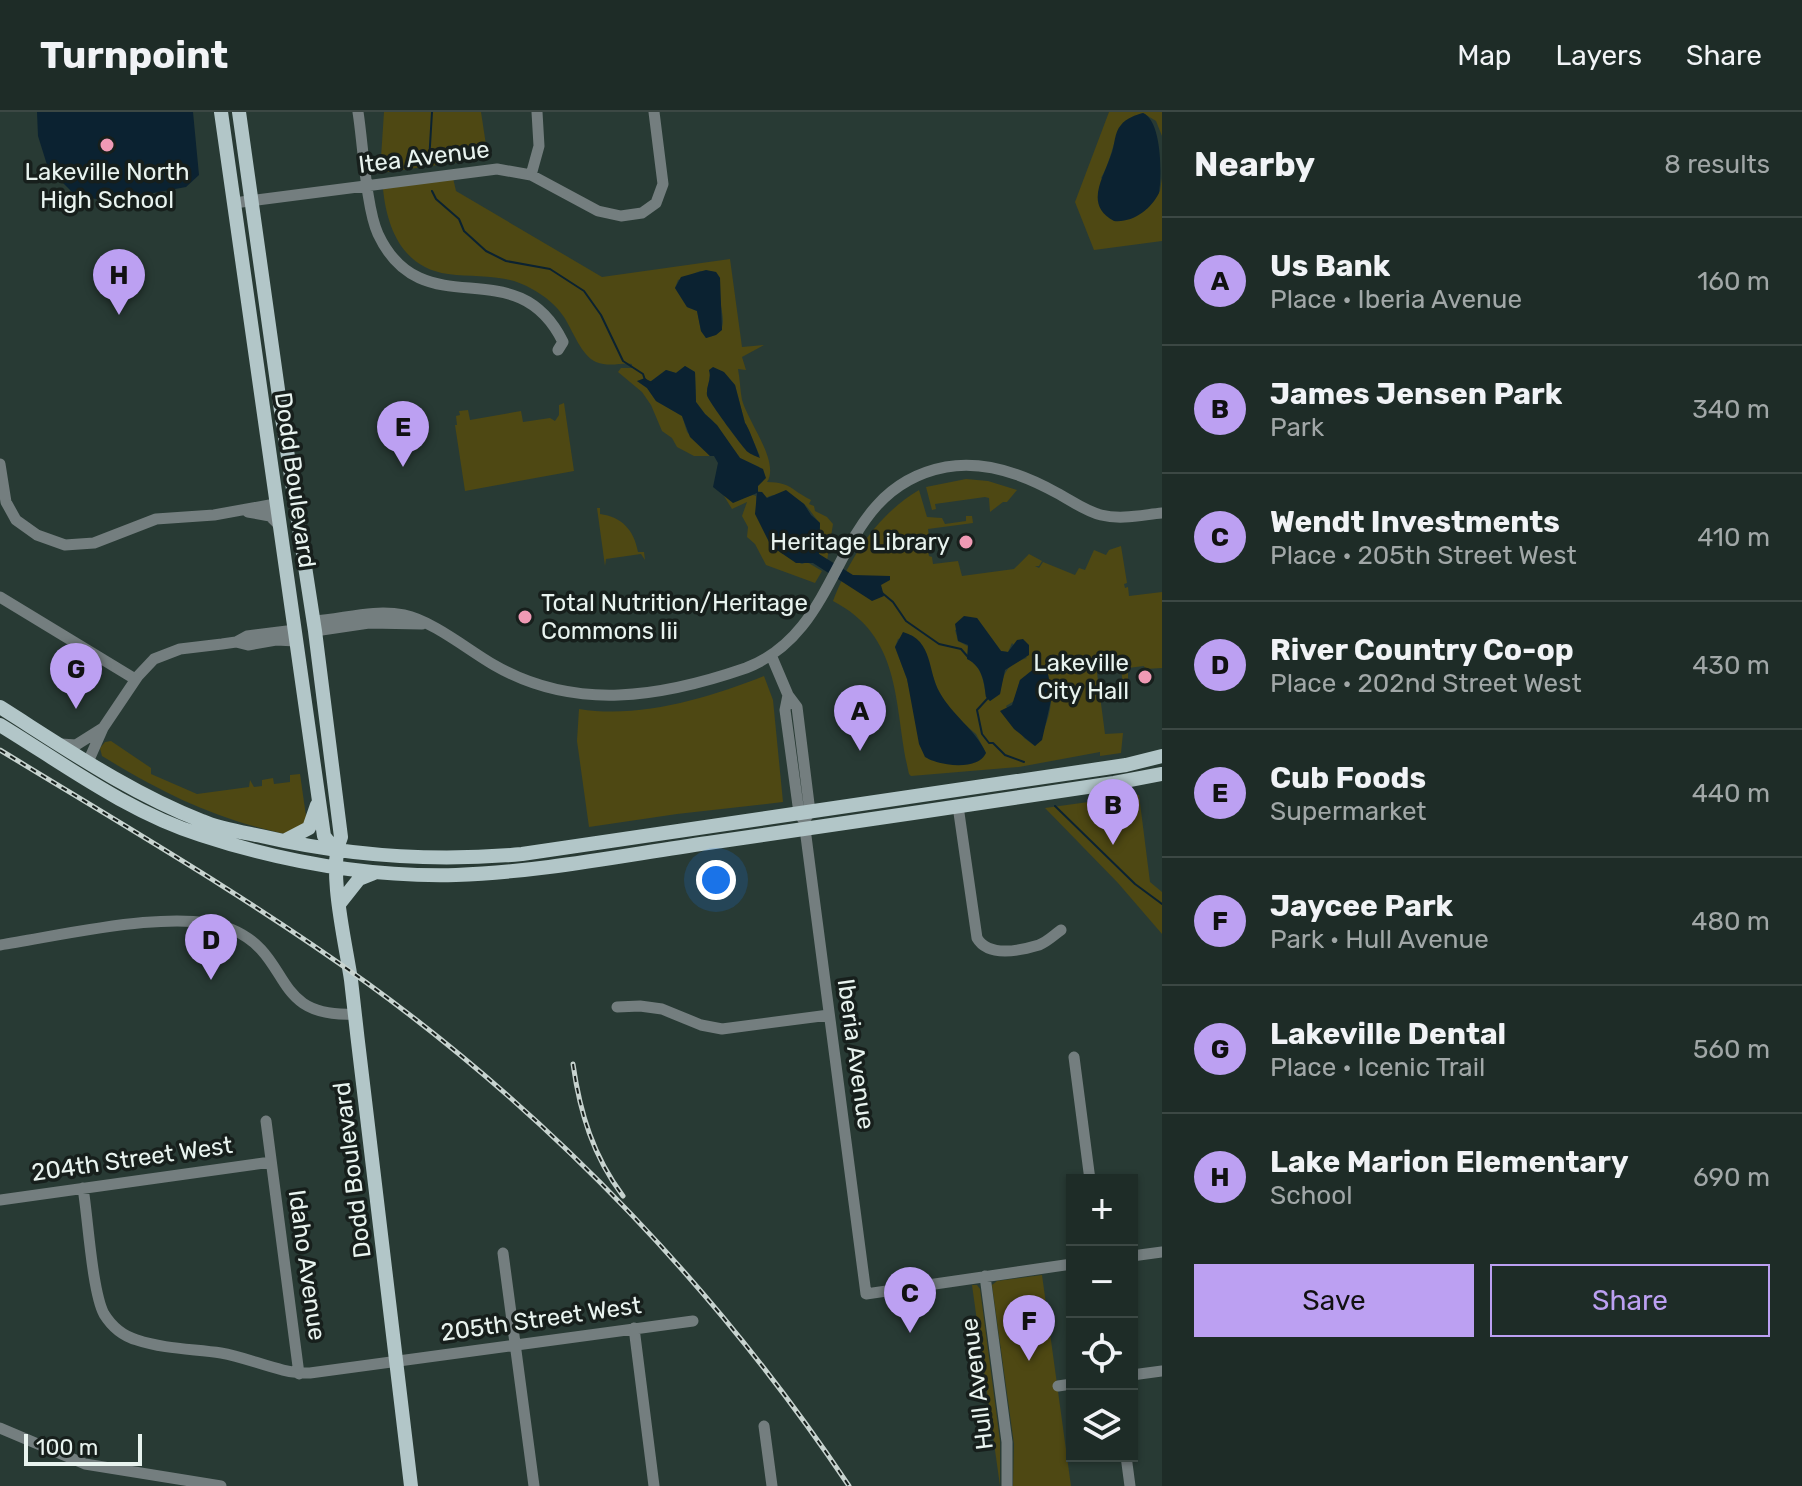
<!DOCTYPE html>
<meta charset="utf-8">
<style>
body{margin:0;font-family:Rubik,sans-serif;background:#26342f;color:#f1f3f6}
.controls{position:absolute;right:24px;bottom:24px;display:grid;overflow:hidden;border-radius:0px;box-shadow:0 2px 6px #0004}
.controls button{width:72px;height:72px;display:grid;place-items:center;padding:0;border:0;border-bottom:2px solid #3c4844;background:#1e2c27;color:#f1f3f6;font:40px sans-serif}
.scale{position:absolute;left:24px;bottom:20px;width:118px;box-sizing:border-box;padding-left:8px;border:4px solid #e8f3ef;border-top:0;font-size:22px;line-height:28px;white-space:nowrap;color:#e8f3ef;-webkit-text-stroke:6px #171f1c;paint-order:stroke}
.you{position:absolute;left:716px;top:768px;width:28px;height:28px;margin:-20px;border:6px solid #fff;border-radius:50%;background:#1a73e8;box-shadow:0 0 0 12px #1a73e833}
.badge{display:grid;place-items:center;width:52px;height:52px;border-radius:50%;background:#bca0f2;color:#111;font-size:26px;font-weight:700}
.pin{position:absolute;translate:-50% -66px;filter:drop-shadow(0 2px 4px #0008)}
.pin::after{content:'';position:absolute;top:42px;width:28px;height:24px;background:inherit;clip-path:polygon(0 0,100% 0,50% 100%)}
.list{margin:0;padding:0;list-style:none}
h2{display:flex;justify-content:space-between;align-items:center;height:104px;margin:0;padding:0 32px;font-size:34px}
h2 small{font-size:26px;font-weight:400;color:#a1a7a7}
.list li{display:grid;grid-template-columns:52px 1fr auto;gap:24px;align-items:center;box-sizing:border-box;height:128px;padding:0 32px;border-top:2px solid #3c4844}
.list b{display:block;font-size:30px;white-space:nowrap}
.list p{margin:0;font-size:26px;white-space:nowrap;color:#a1a7a7}
.list em{font-size:26px;font-style:normal;color:#a1a7a7}
.actions{display:flex;gap:16px;padding:24px 32px}
.actions a{flex:1;padding:18px 0;border:2px solid #bca0f2;border-radius:0px;text-align:center;font-size:28px;color:#bca0f2}
.actions .main{background:#bca0f2;color:#111}
.icon{flex:none;width:44px;height:44px;fill:none;stroke:currentColor;stroke-width:2;stroke-linecap:round;stroke-linejoin:round}
.map{position:relative;flex:none;width:1162px;height:1374px;overflow:hidden}
header{display:flex;align-items:center;gap:48px;box-sizing:border-box;height:112px;padding:0 40px;background:#1e2c27;border-bottom:2px solid #3c4844}
header strong{font-size:38px}
nav{display:flex;gap:44px;margin-inline-start:auto;font-size:28px}
main{display:flex}
aside{flex:1;background:#1e2c27}
.map>svg:first-child{display:block}
</style>
<header>
<strong>Turnpoint</strong>
<nav><a>Map</a><a>Layers</a><a>Share</a></nav>
</header>
<main>
<div class="map">
<svg width="1162" height="1374" viewBox="0 0 1162 1374">
<rect width="100%" height="100%" fill="#283a34"/>
<path fill="#4e4813" fill-rule="evenodd" d="M 384,0 L 481,0 L 488,46 L 380,61 Z
M 1109,0 L 1162,0 L 1162,24 L 1156,9 L 1143,1 C 1110,12 1117,39 1101,66 L 1147,97 L 1160,79 L 1162,66 L 1162,129 L 1094,138 L 1075,90 Z
M 453,66 L 456,79 L 602,165 L 730,147 L 742,235 L 764,233 L 742,245 L 746,258 L 738,257 C 740,267 740,278 742,288 C 749,312 780,350 767,370 C 793,371 789,377 811,388 L 809,392 L 814,394 L 815,399 L 827,405 L 833,412 L 827,449 L 819,442 L 820,411 C 814,405 809,396 803,391 C 794,384 776,379 766,386 L 762,380 L 757,379 L 759,355 L 740,346 L 712,308 L 705,302 L 696,290 L 695,260 L 685,254 L 676,261 L 666,258 L 650,270 L 637,269 L 647,276 L 656,289 L 682,304 L 687,320 L 710,344 L 694,344 L 677,335 L 672,326 L 662,319 L 651,293 L 642,280 L 618,260 L 621,256 L 632,256 L 632,252 C 620,251 608,255 596,250 C 581,243 573,219 564,205 C 556,193 545,184 532,177 C 505,161 478,166 448,162 C 403,156 387,117 383,77 ZM 700,159 L 716,160 L 720,166 C 720,173 719,180 720,187 C 722,205 730,221 706,226 L 701,219 L 697,199 L 687,195 L 675,176 L 678,168 ZM 709,258 L 722,259 L 735,273 L 745,311 C 747,313 757,338 760,344 C 756,343 751,342 748,340 C 743,336 707,287 707,283 C 706,274 712,267 709,258 Z
M 564,291 L 574,359 L 465,379 L 455,313 L 457,313 L 456,304 L 460,303 L 459,299 L 468,298 L 470,308 L 521,299 L 523,310 L 550,306 L 555,309 L 559,303 L 559,293 Z
M 966,367 L 988,369 L 1017,378 L 1007,390 L 1003,390 L 990,400 L 989,386 L 985,385 L 935,392 L 936,397 L 932,398 L 926,375 Z
M 919,378 L 927,405 L 942,406 L 945,412 L 966,409 L 966,404 L 972,404 L 973,411 L 928,417 L 929,425 L 926,426 L 929,444 L 932,445 L 933,452 L 958,449 L 962,464 L 1014,457 L 1029,442 L 1042,449 L 1039,454 L 1035,454 L 1039,456 L 1043,450 L 1075,463 L 1079,456 L 1085,458 L 1094,438 L 1106,443 L 1109,438 L 1121,434 L 1127,471 L 1124,472 L 1125,476 L 1128,475 L 1129,484 L 1162,480 L 1162,556 L 1145,557 L 1144,554 L 1128,556 L 1128,577 L 1124,578 L 1121,558 L 1115,558 L 1111,553 L 1103,554 L 1101,560 L 1097,561 L 1105,622 L 1123,621 L 1121,641 L 1100,644 L 1100,640 L 1019,655 L 911,664 L 909,662 C 893,594 904,526 833,489 C 850,445 878,402 919,378 ZM 977,506 L 1001,539 L 1008,540 L 1012,531 L 1027,546 C 1006,553 1003,561 1000,582 L 990,589 L 986,585 C 984,570 982,555 968,547 L 969,535 L 958,529 L 955,518 ZM 911,523 L 920,530 L 939,581 L 957,606 L 976,622 L 986,641 L 914,596 L 907,567 L 895,535 L 898,527 ZM 1035,556 L 1046,560 C 1057,585 1049,612 1035,634 L 1024,626 L 1006,594 L 1014,589 L 1020,568 Z
M 753,383 L 756,384 C 757,417 772,440 802,452 L 807,450 L 822,459 L 815,471 L 766,453 L 755,432 L 747,425 L 748,415 L 742,404 L 747,390 L 732,397 L 724,384 L 743,386 Z
M 597,396 L 600,396 L 600,402 C 622,405 634,418 638,440 L 644,440 L 645,448 L 641,442 L 606,447 L 605,454 Z
M 764,564 L 773,588 L 783,690 L 677,702 L 589,715 L 577,629 L 579,597 C 640,607 708,586 764,564 Z
M 111,629 L 151,656 L 151,662 L 197,682 L 249,675 L 250,668 L 254,675 L 262,674 L 262,668 L 273,666 L 274,672 L 290,670 L 290,663 L 300,662 L 307,711 L 290,723 C 215,707 166,683 102,644 L 100,636 L 105,630 Z
M 1139,683 L 1150,770 L 1162,780 L 1162,822 L 1118,771 L 1045,696 Z
M 1042,1163 L 1071,1374 L 1013,1374 L 1014,1332 L 992,1173 L 997,1169 Z
M 972,1173 L 977,1173 L 980,1177 L 1000,1329 L 1000,1374 Z"/>
<path fill="#0b2231" d="M 37,0 L 193,0 L 199,63 L 186,75 L 110,89 L 76,84 L 48,56 L 38,24 Z
M 1143,1 C 1162,9 1162,63 1159,81 C 1151,97 1133,111 1114,109 C 1084,93 1103,67 1111,43 C 1115,34 1114,20 1121,13 C 1126,6 1136,3 1143,1 Z
M 706,158 L 716,160 L 720,166 L 722,218 L 716,223 L 706,226 L 701,219 L 697,199 L 687,195 L 675,176 L 681,165 Z
M 685,254 L 695,260 L 696,290 L 705,302 L 717,313 L 740,346 L 763,357 L 766,366 L 758,374 L 758,380 L 762,380 L 767,386 L 786,378 L 804,392 L 811,403 L 820,411 L 819,442 L 853,463 L 890,464 L 890,468 L 881,473 L 884,484 L 872,489 L 813,451 L 796,451 L 771,434 L 755,402 L 757,381 L 733,391 L 713,375 L 718,351 L 714,344 L 710,344 L 690,325 L 682,304 L 656,289 L 647,276 L 637,269 L 645,266 L 650,270 L 666,258 L 676,261 Z
M 713,255 L 724,260 L 735,273 L 745,311 C 748,314 757,338 760,346 C 758,345 750,342 748,340 C 744,337 707,287 707,283 C 706,274 712,267 709,258 Z
M 964,504 L 977,506 L 1001,539 L 1008,540 L 1017,528 L 1023,527 L 1029,533 L 1029,543 L 1005,558 L 1000,582 L 990,589 L 986,585 C 984,570 983,555 967,547 L 968,533 L 958,529 L 955,512 Z
M 903,520 C 934,529 927,559 940,581 C 953,604 975,617 986,641 C 978,659 939,654 925,645 L 919,632 L 907,567 L 895,535 Z
M 1035,556 L 1047,556 L 1052,584 L 1042,628 L 1035,634 L 1014,617 L 1000,599 L 1012,593 L 1020,568 Z"/>
<g fill="none" stroke-linecap="round" stroke-linejoin="round">
<path stroke="#0b2231" stroke-width="2" d="M 429,50 L 432,0
M 432,79 L 436,87 L 459,107 L 464,119 L 486,139 L 506,149 L 550,157 L 584,179 L 601,203 L 623,249 L 643,262 L 645,268 L 652,271
M 881,480 L 893,490 L 906,509 L 939,532 L 961,537 L 968,545
M 988,586 L 977,598 L 982,622 L 989,631 L 993,631 L 1005,643 L 1024,650
M 1055,694 L 1135,772 L 1162,792"/>
<path stroke="#747e7f" stroke-width="11" d="M 358,0 C 363,31 366,96 378,122 C 423,218 516,134 563,230 L 558,238
M 531,63 L 539,34 L 537,0
M 234,91 L 497,57 L 531,63 L 598,99 L 621,104 L 642,101 L 656,91 L 663,72 L 654,0
M 0,352 L 6,390 L 16,408 L 37,423 L 65,433 L 94,431 L 156,407 L 214,403 L 275,392
M 248,400 L 270,404 L 279,413
M 0,485 L 135,567
M 314,509 C 344,507 373,497 404,503 C 433,509 468,538 494,553 C 575,600 662,585 746,556 C 850,516 829,377 946,355 C 985,348 1023,362 1057,381 C 1072,389 1085,399 1101,403 C 1121,408 1142,403 1162,401
M 315,519 L 369,511 L 422,512
M 236,530 L 247,524 L 295,518
M 771,543 L 788,583 L 797,595 L 810,700 L 806,706
M 788,583 L 785,598 L 799,701 L 804,709 L 866,1182 L 1072,1152
M 61,632 L 76,633 L 103,616
M 88,650 L 103,616 L 138,564 L 154,547 L 180,537 L 222,532 L 236,530 L 248,533 L 276,528 L 296,529
M 958,694 L 977,826 C 988,845 1019,839 1039,833 C 1047,830 1054,823 1061,818
M 0,833 C 60,824 177,795 231,817 C 294,843 269,906 354,902
M 617,895 L 640,894 L 662,897 L 701,913 L 722,917 L 829,903
M 1074,945 L 1090,1068
M 266,1009 L 299,1262
M 83,1076 C 88,1106 92,1179 104,1202 C 112,1215 123,1224 137,1228 C 164,1237 194,1237 221,1241 C 251,1246 280,1262 310,1261 L 693,1209
M 0,1088 L 271,1050
M 503,1141 L 534,1374
M 1132,1144 L 1162,1140
M 985,1164 L 1007,1330 L 1007,1374
M 634,1216 L 654,1374
M 1132,1263 L 1162,1259
M 1058,1274 L 1072,1272
M 764,1314 L 772,1374
M 0,1316 L 85,1352 L 221,1374
M 1126,1344 L 1130,1374"/>
<path stroke="#b2c6c8" stroke-width="14" d="M 221,0 L 324,724 L 335,738
M 239,0 L 282,306 L 315,519 L 341,725 C 327,756 346,833 351,868 C 370,1037 390,1206 411,1374
M 0,595 C 65,636 130,681 202,709 C 220,717 241,720 261,724 C 347,744 434,750 522,742 L 1126,653 L 1162,644
M 0,613 C 64,652 128,700 201,723 C 283,750 370,765 456,763 C 541,760 624,743 708,731 C 843,712 979,691 1114,671 L 1162,662
M 286,728 L 309,716 L 317,693
M 340,791 L 359,767 L 374,761"/>
<g stroke="#c7d3cf" stroke-width="5">
<path id="rail" d="M 0,638 C 123,713 249,786 367,871 C 555,1007 720,1181 849,1374
M 573,952 C 580,1001 593,1044 623,1084"/>
</g>
<use href="#rail" stroke="#171f1c" stroke-width="2" stroke-dasharray="6" stroke-linecap="butt"/>
</g>
<g fill="#f09ab5" stroke="#171f1c" stroke-width="3">
<circle cx="107" cy="33" r="8"/>
<circle cx="966" cy="430" r="8"/>
<circle cx="525" cy="505" r="8"/>
<circle cx="1145" cy="565" r="8"/>
</g>
<g text-anchor="middle" dominant-baseline="central" stroke-width="7" stroke-linejoin="round" paint-order="stroke">
<g font-size="24" fill="#e8f3ef" stroke="#171f1c">
<text transform="translate(424 45) rotate(-7)">Itea Avenue</text>
<text transform="translate(295 368) rotate(82)">Dodd Boulevard</text>
<text transform="translate(856 942) rotate(82)">Iberia Avenue</text>
<text transform="translate(132 1047) rotate(-8)">204th Street West</text>
<text transform="translate(352 1058) rotate(-97)">Dodd Boulevard</text>
<text transform="translate(307 1153) rotate(82)">Idaho Avenue</text>
<text transform="translate(541 1207) rotate(-8)">205th Street West</text>
<text transform="translate(977 1272) rotate(-97)">Hull Avenue</text>
</g>
<g font-size="24" fill="#e8f3ef" stroke="#171f1c" text-anchor="end">
<text x="107" y="60" text-anchor="middle">Lakeville North<tspan x="107" dy="28">High School</tspan></text>
<text x="950" y="430">Heritage Library</text>
<text x="541" y="491" text-anchor="start">Total Nutrition/Heritage<tspan x="541" dy="28">Commons Iii</tspan></text>
<text x="1129" y="551">Lakeville<tspan x="1129" dy="28">City Hall</tspan></text>
</g>
</g>
</svg>
<div class="controls">
<button>+</button>
<button>−</button>
<button><svg class="icon" aria-label="locate" viewBox="0 0 24 24"><circle cx="12" cy="12" r="6"/><path d="M12 2v4M12 18v4M2 12h4M18 12h4"/></svg></button>
<button><svg class="icon" aria-label="layers" viewBox="0 0 24 24"><path d="M12 4l9 5-9 5-9-5zM3 14l9 5 9-5"/></svg></button>
</div>
<div class="scale">100 m</div>
<div class="you"></div>
<div class="pin badge" style="left:860px;top:639px">A</div>
<div class="pin badge" style="left:1113px;top:733px">B</div>
<div class="pin badge" style="left:910px;top:1221px">C</div>
<div class="pin badge" style="left:211px;top:868px">D</div>
<div class="pin badge" style="left:403px;top:355px">E</div>
<div class="pin badge" style="left:1029px;top:1249px">F</div>
<div class="pin badge" style="left:76px;top:597px">G</div>
<div class="pin badge" style="left:119px;top:203px">H</div>
</div>
<aside>
<h2>Nearby<small>8 results</small></h2>
<ul class="list">
<li><span class="badge">A</span><div><b>Us Bank</b><p>Place · Iberia Avenue</p></div><em>160 m</em></li>
<li><span class="badge">B</span><div><b>James Jensen Park</b><p>Park</p></div><em>340 m</em></li>
<li><span class="badge">C</span><div><b>Wendt Investments</b><p>Place · 205th Street West</p></div><em>410 m</em></li>
<li><span class="badge">D</span><div><b>River Country Co-op</b><p>Place · 202nd Street West</p></div><em>430 m</em></li>
<li><span class="badge">E</span><div><b>Cub Foods</b><p>Supermarket</p></div><em>440 m</em></li>
<li><span class="badge">F</span><div><b>Jaycee Park</b><p>Park · Hull Avenue</p></div><em>480 m</em></li>
<li><span class="badge">G</span><div><b>Lakeville Dental</b><p>Place · Icenic Trail</p></div><em>560 m</em></li>
<li><span class="badge">H</span><div><b>Lake Marion Elementary</b><p>School</p></div><em>690 m</em></li>
</ul>
<div class="actions"><a class="main">Save</a><a>Share</a></div>
</aside>
</main>
